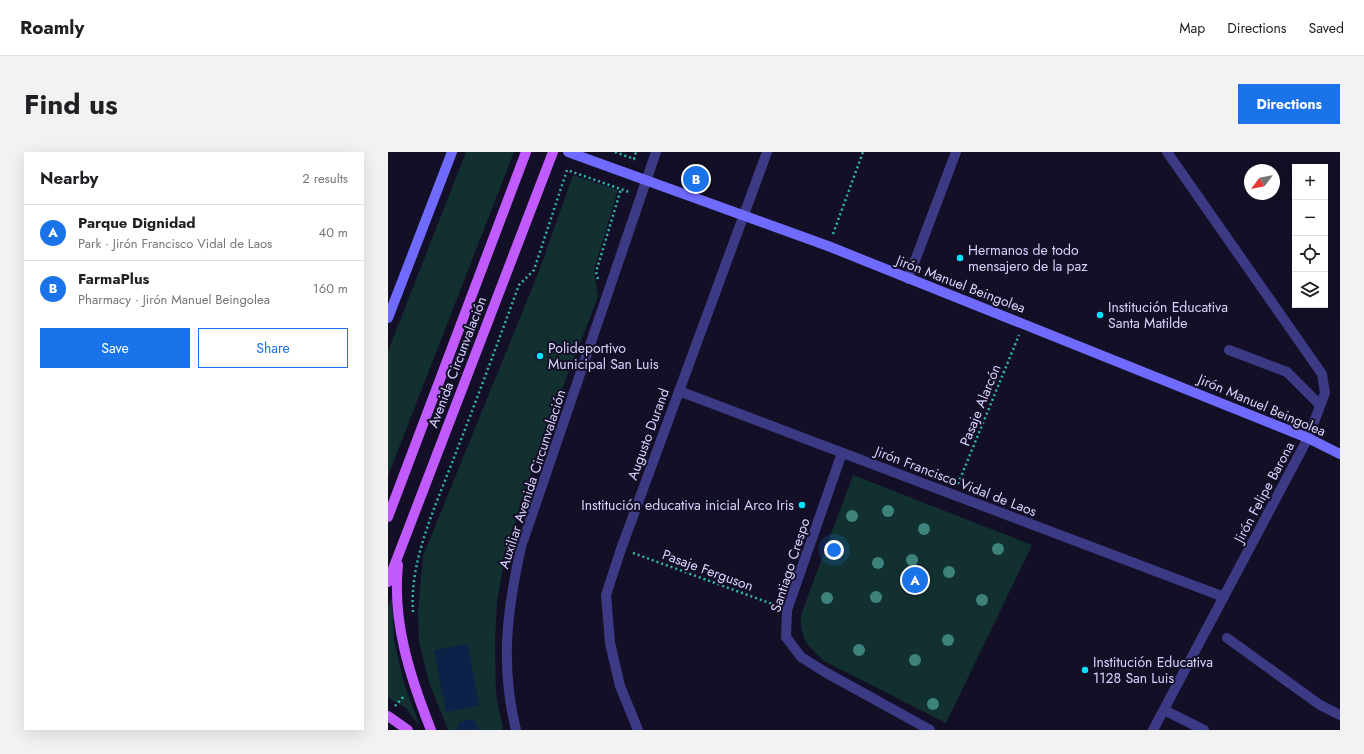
<!DOCTYPE html>
<meta charset="utf-8">
<style>
body{margin:0;font-family:Jost,sans-serif;background:#f2f2f2;color:#202124}
.controls{position:absolute;right:12px;top:12px;display:grid;overflow:hidden;border-radius:0px;box-shadow:0 4px 16px #0002}
.controls button{width:36px;height:36px;display:grid;place-items:center;padding:0;border:0;border-bottom:1px solid #e0e0e0;background:#fff;color:#202124;font:20px sans-serif}
.compass{position:absolute;left:856px;top:12px;width:36px;height:36px;border-radius:50%;background:#fff;box-shadow:0 4px 16px #0002;rotate:238deg}
.you{position:absolute;left:446px;top:398px;width:14px;height:14px;margin:-10px;border:3px solid #fff;border-radius:50%;background:#1a73e8;box-shadow:0 0 0 6px #1a73e833}
.badge{display:grid;place-items:center;width:26px;height:26px;border-radius:50%;background:#1a73e8;color:#fff;font-size:13px;font-weight:700}
.pin{position:absolute;translate:-50% -50%;border:2px solid #fff;box-shadow:0 1px 4px #0006}
.list{margin:0;padding:0;list-style:none}
h2{display:flex;justify-content:space-between;align-items:center;height:52px;margin:0;padding:0 16px;font-size:17px}
h2 small{font-size:13px;font-weight:400;color:#757577}
.list li{display:grid;grid-template-columns:26px 1fr auto;gap:12px;align-items:center;box-sizing:border-box;height:56px;padding:0 16px;border-top:1px solid #e0e0e0}
.list b{display:block;font-size:15px;white-space:nowrap}
.list p{margin:0;font-size:13px;white-space:nowrap;color:#757577}
.list em{font-size:13px;font-style:normal;color:#757577}
.actions{display:flex;gap:8px;padding:12px 16px}
.actions a{flex:1;padding:9px 0;border:1px solid #1a73e8;border-radius:0px;text-align:center;font-size:14px;color:#1a73e8}
.actions .main{background:#1a73e8;color:#fff}
.icon{flex:none;width:22px;height:22px;fill:none;stroke:currentColor;stroke-width:2;stroke-linecap:round;stroke-linejoin:round}
.map{position:relative;flex:none;width:952px;height:578px;overflow:hidden;border-radius:0px}
header{display:flex;align-items:center;gap:24px;box-sizing:border-box;height:56px;padding:0 20px;background:#fff;border-bottom:1px solid #e0e0e0}
header strong{font-size:19px}
nav{display:flex;gap:22px;margin-inline-start:auto;font-size:14px}
.intro{display:flex;align-items:center;justify-content:space-between;box-sizing:border-box;height:96px;padding:0 24px}
h1{margin:0;font-size:28px}
.button{padding:10px 18px;border-radius:0px;background:#1a73e8;color:#fff;font-size:14px;font-weight:700}
main{display:flex;gap:24px;padding:0 24px}
aside{flex:1;background:#fff;border-radius:0px;box-shadow:0 4px 16px #0002}
.map>svg:first-child{display:block}
</style>
<header>
<strong>Roamly</strong>
<nav><a>Map</a><a>Directions</a><a>Saved</a></nav>
</header>
<div class="intro"><h1>Find us</h1><a class="button">Directions</a></div>
<main>
<aside>
<h2>Nearby<small>2 results</small></h2>
<ul class="list">
<li><span class="badge">A</span><div><b>Parque Dignidad</b><p>Park · Jirón Francisco Vidal de Laos</p></div><em>40 m</em></li>
<li><span class="badge">B</span><div><b>FarmaPlus</b><p>Pharmacy · Jirón Manuel Beingolea</p></div><em>160 m</em></li>
</ul>
<div class="actions"><a class="main">Save</a><a>Share</a></div>
</aside>
<div class="map">
<svg width="952" height="578" viewBox="0 0 952 578">
<rect width="100%" height="100%" fill="#130f26"/>
<path fill="#12302f" d="M 78,0 L 126,0 L 0,324 L 0,199 Z
M 185,23 L 230,38 L 206,118 L 210,145 L 150,299 L 118,399 L 109,449 L 107,491 L 108,542 L 115,578 L 60,578 L 41,530 L 31,490 L 30,459 L 35,404 L 151,119 Z
M 465,323 L 644,393 L 558,571 L 436,509 C 419,493 412,487 413,463 Z
M 4,445 L 6,488 L 15,528 L 32,575 L 18,556 L 0,546 L 0,454 Z"/>
<path fill="#0c2248" d="M 80,492 L 91,554 L 58,560 L 46,498 Z
M 81,567 L 88,570 L 91,578 L 69,578 L 71,571 Z"/>
<g fill="none" stroke-linecap="round" stroke-linejoin="round">
<path stroke="#2fb8b0" stroke-width="2.5" stroke-dasharray="2 3" stroke-linecap="butt" d="M 227,0 L 246,7 L 248,0
M 445,82 L 475,0
M 210,127 L 208,120 L 233,37
M 570,332 L 631,183
M 245,401 L 387,453
M 25,460 C 21,408 49,351 67,303 C 89,247 110,190 131,133 L 146,118 L 179,18 L 241,40
M 7,554 L 17,543"/>
<path stroke="#3d3a85" stroke-width="10" d="M 841,198 L 899,220 L 932,253
M 839,486 L 932,553 L 952,563"/>
<path stroke="#3d3a85" stroke-width="10" d="M 520,127 L 568,0
M 291,239 L 836,445
M 454,301 L 399,458 L 398,485 L 413,505 L 437,520 L 542,578
M 776,558 L 816,578
M 128,578 C 112,513 119,459 133,395 L 268,0
M 250,578 L 232,534 L 222,491 L 218,443 L 233,397 L 379,0
M 765,578 L 920,286 L 937,241 L 934,222 L 779,0"/>
<path stroke="#6f6bff" stroke-width="10" d="M 180,0 L 440,94 L 920,286 L 952,302
M 0,166 L 64,0"/>
<path stroke="#c25bff" stroke-width="10" d="M 0,365 L 138,0
M 10,413 C 4,470 22,525 43,578
M 0,430 L 165,0
M 0,564 L 20,578"/>
</g>
<g fill="#3d827b">
<circle cx="500" cy="359" r="6"/>
<circle cx="464" cy="364" r="6"/>
<circle cx="536" cy="377" r="6"/>
<circle cx="610" cy="397" r="6"/>
<circle cx="524" cy="408" r="6"/>
<circle cx="490" cy="411" r="6"/>
<circle cx="561" cy="420" r="6"/>
<circle cx="488" cy="445" r="6"/>
<circle cx="439" cy="446" r="6"/>
<circle cx="594" cy="448" r="6"/>
<circle cx="560" cy="488" r="6"/>
<circle cx="471" cy="498" r="6"/>
<circle cx="527" cy="508" r="6"/>
<circle cx="545" cy="552" r="6"/>
</g>
<g fill="#00e5ff" stroke="#130f26" stroke-width="1.5">
<circle cx="572" cy="106" r="4"/>
<circle cx="712" cy="163" r="4"/>
<circle cx="152" cy="204" r="4"/>
<circle cx="414" cy="353" r="4"/>
<circle cx="697" cy="518" r="4"/>
</g>
<g text-anchor="middle" dominant-baseline="central" stroke-width="4" stroke-linejoin="round" paint-order="stroke">
<g font-size="14" fill="#d9d4ff" stroke="#130f26" text-anchor="start">
<text x="580" y="98">Hermanos de todo<tspan x="580" dy="16">mensajero de la paz</tspan></text>
<text x="720" y="155">Institución Educativa<tspan x="720" dy="16">Santa Matilde</tspan></text>
<text x="160" y="196">Polideportivo<tspan x="160" dy="16">Municipal San Luis</tspan></text>
<text x="406" y="353" text-anchor="end">Institución educativa inicial Arco Iris</text>
<text x="705" y="510">Institución Educativa<tspan x="705" dy="16">1128 San Luis</tspan></text>
</g>
<g font-size="14" fill="#d9d4ff" stroke="#130f26">
<text transform="translate(573 132) rotate(21)">Jirón Manuel Beingolea</text>
<text transform="translate(69 210) rotate(-69)">Avenida Circunvalación</text>
<text transform="translate(592 253) rotate(-68)">Pasaje Alarcón</text>
<text transform="translate(874 253) rotate(23)">Jirón Manuel Beingolea</text>
<text transform="translate(260 282) rotate(-70)">Augusto Durand</text>
<text transform="translate(144 327) rotate(-72)">Auxiliar Avenida Circunvalación</text>
<text transform="translate(568 329) rotate(21)">Jirón Francisco Vidal de Laos</text>
<text transform="translate(876 340) rotate(-62)">Jirón Felipe Barona</text>
<text transform="translate(402 413) rotate(-72)">Santiago Crespo</text>
<text transform="translate(320 418) rotate(20)">Pasaje Ferguson</text>
</g>
</g>
</svg>
<div class="controls">
<button>+</button>
<button>−</button>
<button><svg class="icon" aria-label="locate" viewBox="0 0 24 24"><circle cx="12" cy="12" r="6"/><path d="M12 2v4M12 18v4M2 12h4M18 12h4"/></svg></button>
<button><svg class="icon" aria-label="layers" viewBox="0 0 24 24"><path d="M12 4l9 5-9 5-9-5zM3 14l9 5 9-5"/></svg></button>
</div>
<svg class="compass" viewBox="-18 -18 36 36"><path d="M0-13l5 13h-10z" fill="#e53935"/><path d="M0 13l5-13h-10z" fill="#757577"/></svg>
<div class="you"></div>
<div class="pin badge" style="left:527px;top:428px">A</div>
<div class="pin badge" style="left:308px;top:27px">B</div>
</div>
</main>
